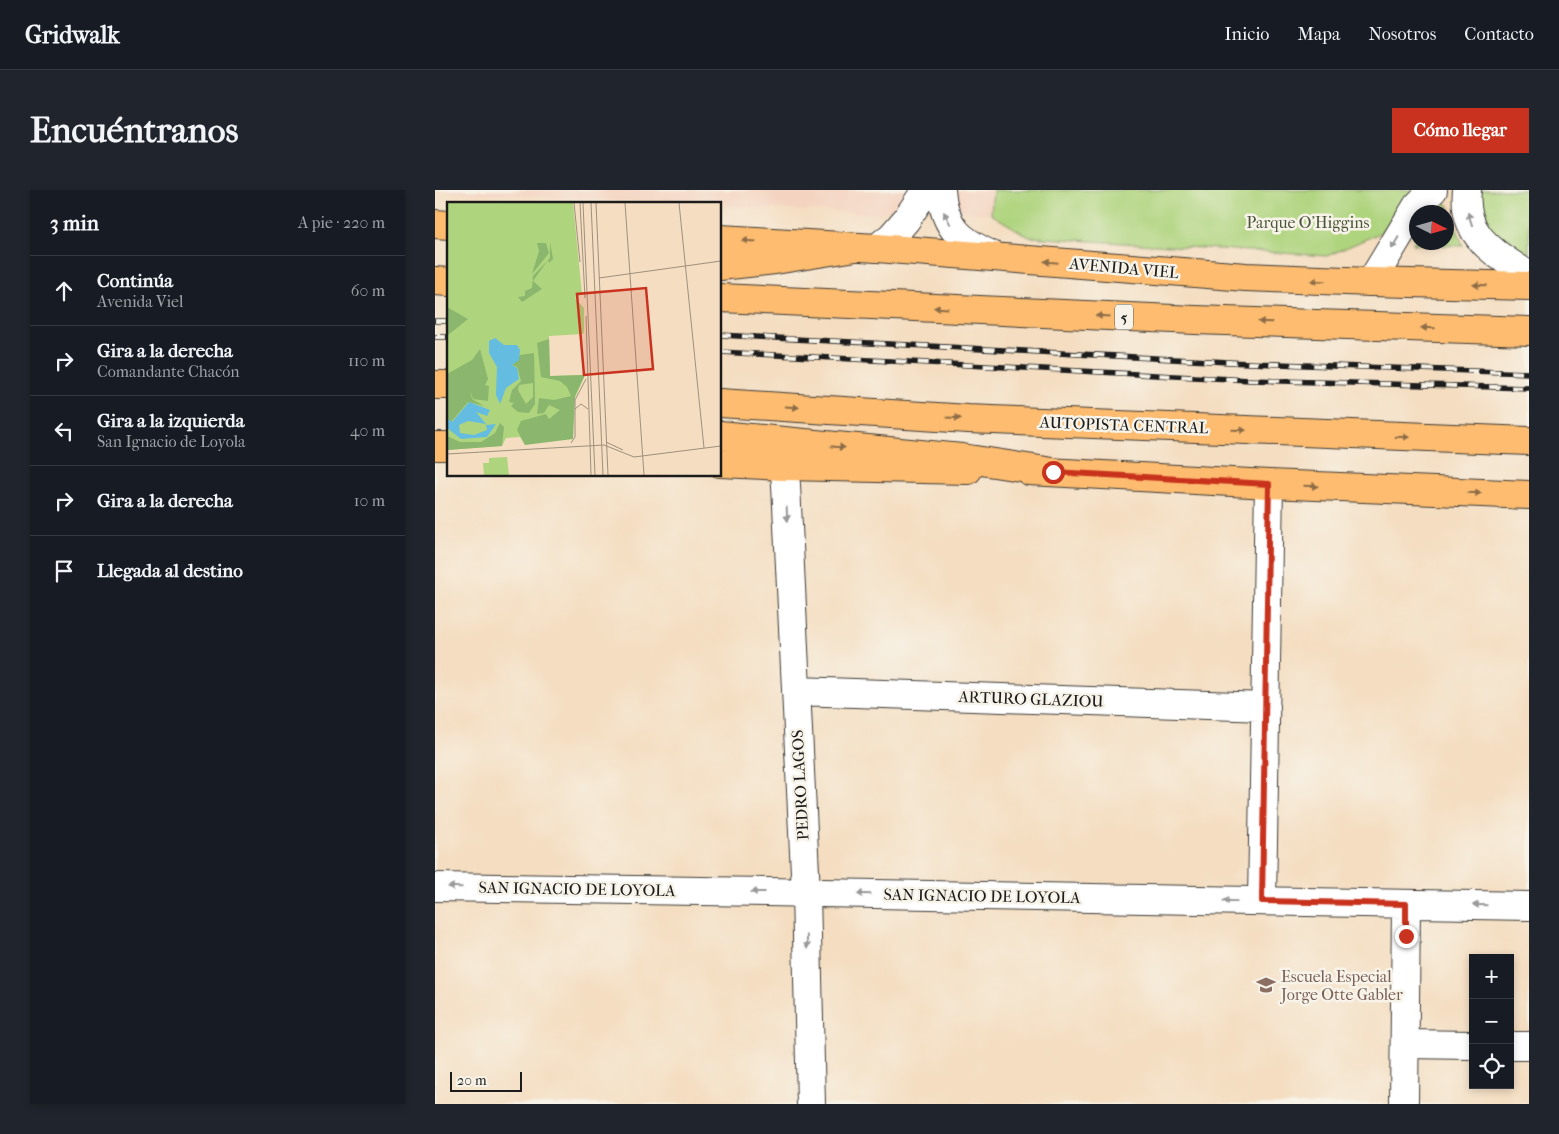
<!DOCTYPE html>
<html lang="es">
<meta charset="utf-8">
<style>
body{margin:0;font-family:"IM FELL French Canon",serif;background:#20242c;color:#f1f3f6}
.controls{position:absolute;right:15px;bottom:15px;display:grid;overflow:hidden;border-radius:0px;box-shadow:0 2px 8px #0003}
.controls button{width:45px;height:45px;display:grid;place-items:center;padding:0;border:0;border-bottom:1px solid #363941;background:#171b24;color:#f1f3f6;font:25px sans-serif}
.compass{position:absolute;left:974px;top:15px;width:45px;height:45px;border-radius:50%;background:#171b24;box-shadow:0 2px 8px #0003;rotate:95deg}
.scale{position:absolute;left:15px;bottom:12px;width:72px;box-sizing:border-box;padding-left:5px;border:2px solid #1c1c1c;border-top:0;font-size:14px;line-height:18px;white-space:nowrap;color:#1c1c1c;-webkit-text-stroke:4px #f7f3e8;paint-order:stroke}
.stop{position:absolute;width:15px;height:15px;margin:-11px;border:4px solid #c8321e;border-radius:50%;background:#fff}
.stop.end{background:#c8321e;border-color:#fff;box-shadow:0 1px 5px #0008}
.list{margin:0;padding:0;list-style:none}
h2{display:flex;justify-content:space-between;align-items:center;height:65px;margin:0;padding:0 20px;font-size:21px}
h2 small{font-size:16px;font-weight:400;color:#9ea1a6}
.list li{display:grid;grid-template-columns:32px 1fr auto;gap:15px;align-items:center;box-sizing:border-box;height:70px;padding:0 20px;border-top:1px solid #363941}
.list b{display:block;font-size:19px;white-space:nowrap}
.list p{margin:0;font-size:16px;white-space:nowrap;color:#9ea1a6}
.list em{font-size:16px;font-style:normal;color:#9ea1a6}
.icon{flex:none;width:28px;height:28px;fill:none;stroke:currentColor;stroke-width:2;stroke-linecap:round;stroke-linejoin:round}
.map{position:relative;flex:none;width:1094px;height:914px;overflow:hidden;border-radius:0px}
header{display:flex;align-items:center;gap:30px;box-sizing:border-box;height:70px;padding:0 25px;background:#171b24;border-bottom:1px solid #363941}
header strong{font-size:24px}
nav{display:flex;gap:28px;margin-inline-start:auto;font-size:18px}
.intro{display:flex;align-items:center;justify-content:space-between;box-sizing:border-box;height:120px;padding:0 30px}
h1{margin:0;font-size:35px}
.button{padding:12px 22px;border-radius:0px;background:#c8321e;color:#fff;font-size:18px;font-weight:700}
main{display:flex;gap:30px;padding:0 30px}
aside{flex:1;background:#171b24;border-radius:0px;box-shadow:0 2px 8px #0003}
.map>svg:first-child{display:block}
</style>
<header>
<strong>Gridwalk</strong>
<nav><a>Inicio</a><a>Mapa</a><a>Nosotros</a><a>Contacto</a></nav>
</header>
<div class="intro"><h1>Encuéntranos</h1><a class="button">Cómo llegar</a></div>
<main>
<aside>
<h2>3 min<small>A pie · 220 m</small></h2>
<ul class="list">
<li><svg class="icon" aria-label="ahead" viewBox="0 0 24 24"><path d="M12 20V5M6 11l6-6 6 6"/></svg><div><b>Continúa</b><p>Avenida Viel</p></div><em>60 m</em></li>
<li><svg class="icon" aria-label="right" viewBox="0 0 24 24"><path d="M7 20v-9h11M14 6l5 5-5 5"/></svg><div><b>Gira a la derecha</b><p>Comandante Chacón</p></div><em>110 m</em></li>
<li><svg class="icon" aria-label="left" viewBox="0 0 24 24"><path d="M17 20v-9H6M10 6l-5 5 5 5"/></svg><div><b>Gira a la izquierda</b><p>San Ignacio de Loyola</p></div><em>40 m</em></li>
<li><svg class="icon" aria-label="right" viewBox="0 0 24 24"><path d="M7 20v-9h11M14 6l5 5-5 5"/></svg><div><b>Gira a la derecha</b></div><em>10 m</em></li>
<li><svg class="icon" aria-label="arrive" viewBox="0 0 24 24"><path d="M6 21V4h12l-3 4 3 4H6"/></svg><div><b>Llegada al destino</b></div></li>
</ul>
</aside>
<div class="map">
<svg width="1094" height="914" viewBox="0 0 1094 914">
<rect width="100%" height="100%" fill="#f7f3e8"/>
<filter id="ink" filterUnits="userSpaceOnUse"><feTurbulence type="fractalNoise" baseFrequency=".02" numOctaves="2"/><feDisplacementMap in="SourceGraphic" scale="10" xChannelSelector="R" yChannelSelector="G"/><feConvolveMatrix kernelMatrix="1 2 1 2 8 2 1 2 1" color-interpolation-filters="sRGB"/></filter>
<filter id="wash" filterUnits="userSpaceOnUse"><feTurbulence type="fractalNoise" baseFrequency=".0096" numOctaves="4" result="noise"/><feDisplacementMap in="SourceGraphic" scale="20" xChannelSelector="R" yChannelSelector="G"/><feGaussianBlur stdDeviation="1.12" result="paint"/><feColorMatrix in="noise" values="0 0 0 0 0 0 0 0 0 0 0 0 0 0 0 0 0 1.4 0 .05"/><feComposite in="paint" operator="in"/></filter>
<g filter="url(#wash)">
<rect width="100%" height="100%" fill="#f4ddc0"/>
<path fill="#f4d3c0" d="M 11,0 L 558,0 L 556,24 L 464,17 L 446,24 L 285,16 L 285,14 L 245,14 L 11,2 Z"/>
<path fill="#afd47e" stroke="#66784d" d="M 558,0 L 978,0 L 945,43 L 892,66 L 594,47 L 556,24 Z
M 1041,0 L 1094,0 L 1094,63 L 1083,63 L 1052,46 Z
M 1010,12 L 1013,15 L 1028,56 L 978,54 L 981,47 L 982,52 L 1012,52 L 1012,22 L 995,22 L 1002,14 Z"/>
</g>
<g filter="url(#ink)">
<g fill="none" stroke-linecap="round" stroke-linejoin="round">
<g stroke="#3c3935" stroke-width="30">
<path id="minor" d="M 506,0 C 509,39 527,52 561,67
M 1032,0 C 1027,48 1060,62 1094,86
M 442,58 L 457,46 L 471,30 L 491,0
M 936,92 L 982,16 L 998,0
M 349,276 L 351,295 L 371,703 L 376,914
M 361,501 L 831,517
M 0,697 L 332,702 L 1094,716
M 827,711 L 834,294
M 970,854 L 1038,855
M 1075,856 L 1094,856
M 969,914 L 971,714"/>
</g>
<g stroke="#3c3935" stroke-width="30">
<path id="major" d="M 0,34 L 14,35
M 285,49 L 442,58 L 811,87 L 936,92 L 1094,96
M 0,256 L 14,256
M 285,273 L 349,276 L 533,280
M 594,281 L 834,294 L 1094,305"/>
</g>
<g stroke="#3c3935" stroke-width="30">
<path id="highway" d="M 285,76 L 340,70 L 421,57
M 0,91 L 14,92
M 285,108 L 760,130 L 1094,141
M 0,195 L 14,195
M 285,213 L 533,229 L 1094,251
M 285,245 L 527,268 L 618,282"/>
</g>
<use href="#minor" stroke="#fff" stroke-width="28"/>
<use href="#major" stroke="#fdbc6f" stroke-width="28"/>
<use href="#highway" stroke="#fdbc6f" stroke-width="28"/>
<g stroke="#1c1c1c" stroke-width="5.5">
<path id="rail" d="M 0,131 L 14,131
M 285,145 L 813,173 L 1094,183
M 0,147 L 14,147
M 285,162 L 815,190 L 1094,198"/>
</g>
<use href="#rail" stroke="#f7f3e8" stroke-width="4" stroke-dasharray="11" stroke-linecap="butt"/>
</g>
<defs><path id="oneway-solid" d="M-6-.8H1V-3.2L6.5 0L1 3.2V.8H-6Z" transform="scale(1.25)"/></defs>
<g fill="#999">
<use href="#oneway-solid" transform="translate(512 28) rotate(-118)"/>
<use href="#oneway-solid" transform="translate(1035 29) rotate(-108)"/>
<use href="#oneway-solid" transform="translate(960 53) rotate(121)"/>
<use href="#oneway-solid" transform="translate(352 324) rotate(87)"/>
<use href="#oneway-solid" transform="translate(20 697) rotate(-179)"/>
<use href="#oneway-solid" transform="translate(323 702) rotate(-180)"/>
<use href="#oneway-solid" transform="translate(429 704) rotate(-179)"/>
<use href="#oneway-solid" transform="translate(795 711) rotate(-179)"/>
<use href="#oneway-solid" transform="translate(1045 715) rotate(-179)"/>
<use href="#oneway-solid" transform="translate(372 752) rotate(89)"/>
</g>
<g fill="#8c6c46">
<use href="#oneway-solid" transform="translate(314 51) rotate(-177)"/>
<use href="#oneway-solid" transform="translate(616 72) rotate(-175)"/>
<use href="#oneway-solid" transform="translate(883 91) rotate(-178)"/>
<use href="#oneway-solid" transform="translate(1045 95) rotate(-179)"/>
<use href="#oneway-solid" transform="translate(506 118) rotate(-177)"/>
<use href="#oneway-solid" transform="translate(668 126) rotate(-177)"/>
<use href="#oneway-solid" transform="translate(830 132) rotate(-178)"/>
<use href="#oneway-solid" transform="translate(993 138) rotate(-178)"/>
<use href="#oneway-solid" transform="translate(357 217) rotate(4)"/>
<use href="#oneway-solid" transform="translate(519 228) rotate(4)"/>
<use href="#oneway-solid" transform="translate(804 240) rotate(2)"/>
<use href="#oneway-solid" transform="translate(967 247) rotate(2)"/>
<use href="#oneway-solid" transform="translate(403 257) rotate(6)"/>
<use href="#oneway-solid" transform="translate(876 296) rotate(2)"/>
<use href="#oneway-solid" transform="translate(1039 303) rotate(2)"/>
</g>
</g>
<g fill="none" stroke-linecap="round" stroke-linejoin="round" filter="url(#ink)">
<path stroke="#c8321e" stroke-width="6" d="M 618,282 L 834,294 L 827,711 L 971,714 L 971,746"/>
</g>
<defs>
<g id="school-bare" transform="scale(1.5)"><path d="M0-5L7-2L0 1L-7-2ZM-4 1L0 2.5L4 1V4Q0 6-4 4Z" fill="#8d6e63" stroke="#f7f3e8" stroke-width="2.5" paint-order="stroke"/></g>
</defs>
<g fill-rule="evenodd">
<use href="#school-bare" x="831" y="795"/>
</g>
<g text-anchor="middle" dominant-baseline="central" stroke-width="5" stroke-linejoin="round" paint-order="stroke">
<rect fill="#f7f3e8" stroke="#5e5c59" stroke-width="1" x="680" y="114.5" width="18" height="25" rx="4"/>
<g font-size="15" font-weight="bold" fill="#1c1c1c">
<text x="689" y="127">5</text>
</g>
<g font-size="16" fill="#485339" stroke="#f7f3e8">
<text x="873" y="32">Parque O'Higgins</text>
</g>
<g font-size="16" fill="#1c1c1c" stroke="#f7f3e8">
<text transform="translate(689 78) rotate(5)">AVENIDA VIEL</text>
<text transform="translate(689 235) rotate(2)">AUTOPISTA CENTRAL</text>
<text transform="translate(596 509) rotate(2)">ARTURO GLAZIOU</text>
<text transform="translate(365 595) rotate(-93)">PEDRO LAGOS</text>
<text transform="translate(142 699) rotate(1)">SAN IGNACIO DE LOYOLA</text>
<text transform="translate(547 706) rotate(1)">SAN IGNACIO DE LOYOLA</text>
</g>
<g font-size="16" fill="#785e54" stroke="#f7f3e8" text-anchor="start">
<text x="846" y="786">Escuela Especial<tspan x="846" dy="18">Jorge Otte Gabler</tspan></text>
</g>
</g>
<g transform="translate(12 12)">
<rect width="274" height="274" fill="#f4ddc0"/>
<path d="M 0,1 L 126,1 L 135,92 L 128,96 L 137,106 L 137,129 L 136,132 L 102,134 L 103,174 L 138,173 L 127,198 L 78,243 L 73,235 L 59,236 L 55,244 L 0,248 ZM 60,255 L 62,273 L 37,273 L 36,261 L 42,261 L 42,256 Z" fill="#afd47e"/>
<path d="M 103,40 L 106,57 L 102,61 L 101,58 L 86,79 L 95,87 L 75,100 L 71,95 L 78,94 L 78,89 L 85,86 L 86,74 L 103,56 ZM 90,41 L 99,41 L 102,51 L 85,72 L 92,49 ZM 0,105 L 21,117 L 0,134 ZM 102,137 L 103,174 L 138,173 L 128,194 L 126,237 L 78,243 L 70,228 L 74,219 L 99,212 L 102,217 L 113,208 L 102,203 L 97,211 L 90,212 L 92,196 L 107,198 L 124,194 L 120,185 L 113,179 L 94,175 L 90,141 ZM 33,147 L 41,177 L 38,183 L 42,184 L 41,199 L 26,197 L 23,188 L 25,197 L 37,204 L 21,200 L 4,220 L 0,216 L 0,172 L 25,158 ZM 87,151 L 88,202 L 82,211 L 71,210 L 64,204 L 67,201 L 62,200 L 65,188 L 74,179 L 70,165 L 65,163 L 73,153 ZM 86,181 L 86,195 L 79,202 L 71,188 L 72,183 ZM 53,221 L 57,225 L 55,244 L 0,248 L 0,234 L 13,240 L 34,240 L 48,231 Z" fill="#8bb66d" fill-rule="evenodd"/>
<path d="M 48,136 L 57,143 L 70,143 L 73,148 L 72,158 L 65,163 L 70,166 L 72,177 L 59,186 L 53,202 L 49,193 L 50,165 L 42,151 L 42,139 ZM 22,200 L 43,208 L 40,214 L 29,210 L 40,223 L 49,222 L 40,235 L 14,237 L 0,226 L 0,216 L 5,220 ZM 21,219 L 39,222 L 40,228 L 27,233 L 13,231 L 12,223 Z" fill="#64bce1" fill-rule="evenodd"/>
<path fill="none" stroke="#9e907e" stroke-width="1" d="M 127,1 L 133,60M 133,1 L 138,96M 136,1 L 148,273M 144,1 L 156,273M 149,1 L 161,273M 178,1 L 197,273M 232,1 L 257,246M 152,76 L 274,59M 139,114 L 144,273M 128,207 L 134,202 L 141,207M 159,240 L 176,248M 124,241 L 128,235 L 128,198 L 139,177M 0,252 L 157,243 L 187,255 L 274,244"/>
<path fill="#c8321e" fill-opacity="0.15" stroke="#c8321e" stroke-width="2.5" d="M 199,86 L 206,167 L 137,173 L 130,92 Z"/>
<rect width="274" height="274" fill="none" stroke="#1c1c1c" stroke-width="2.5"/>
</g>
</svg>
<div class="controls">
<button>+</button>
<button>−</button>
<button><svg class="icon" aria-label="locate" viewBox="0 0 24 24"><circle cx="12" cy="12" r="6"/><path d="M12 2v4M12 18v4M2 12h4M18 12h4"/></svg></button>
</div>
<svg class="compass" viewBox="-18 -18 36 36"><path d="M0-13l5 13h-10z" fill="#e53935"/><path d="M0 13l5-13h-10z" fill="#9ea1a6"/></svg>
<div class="scale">20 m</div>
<div class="stop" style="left:618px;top:282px"></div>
<div class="stop end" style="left:971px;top:746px"></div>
</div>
</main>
